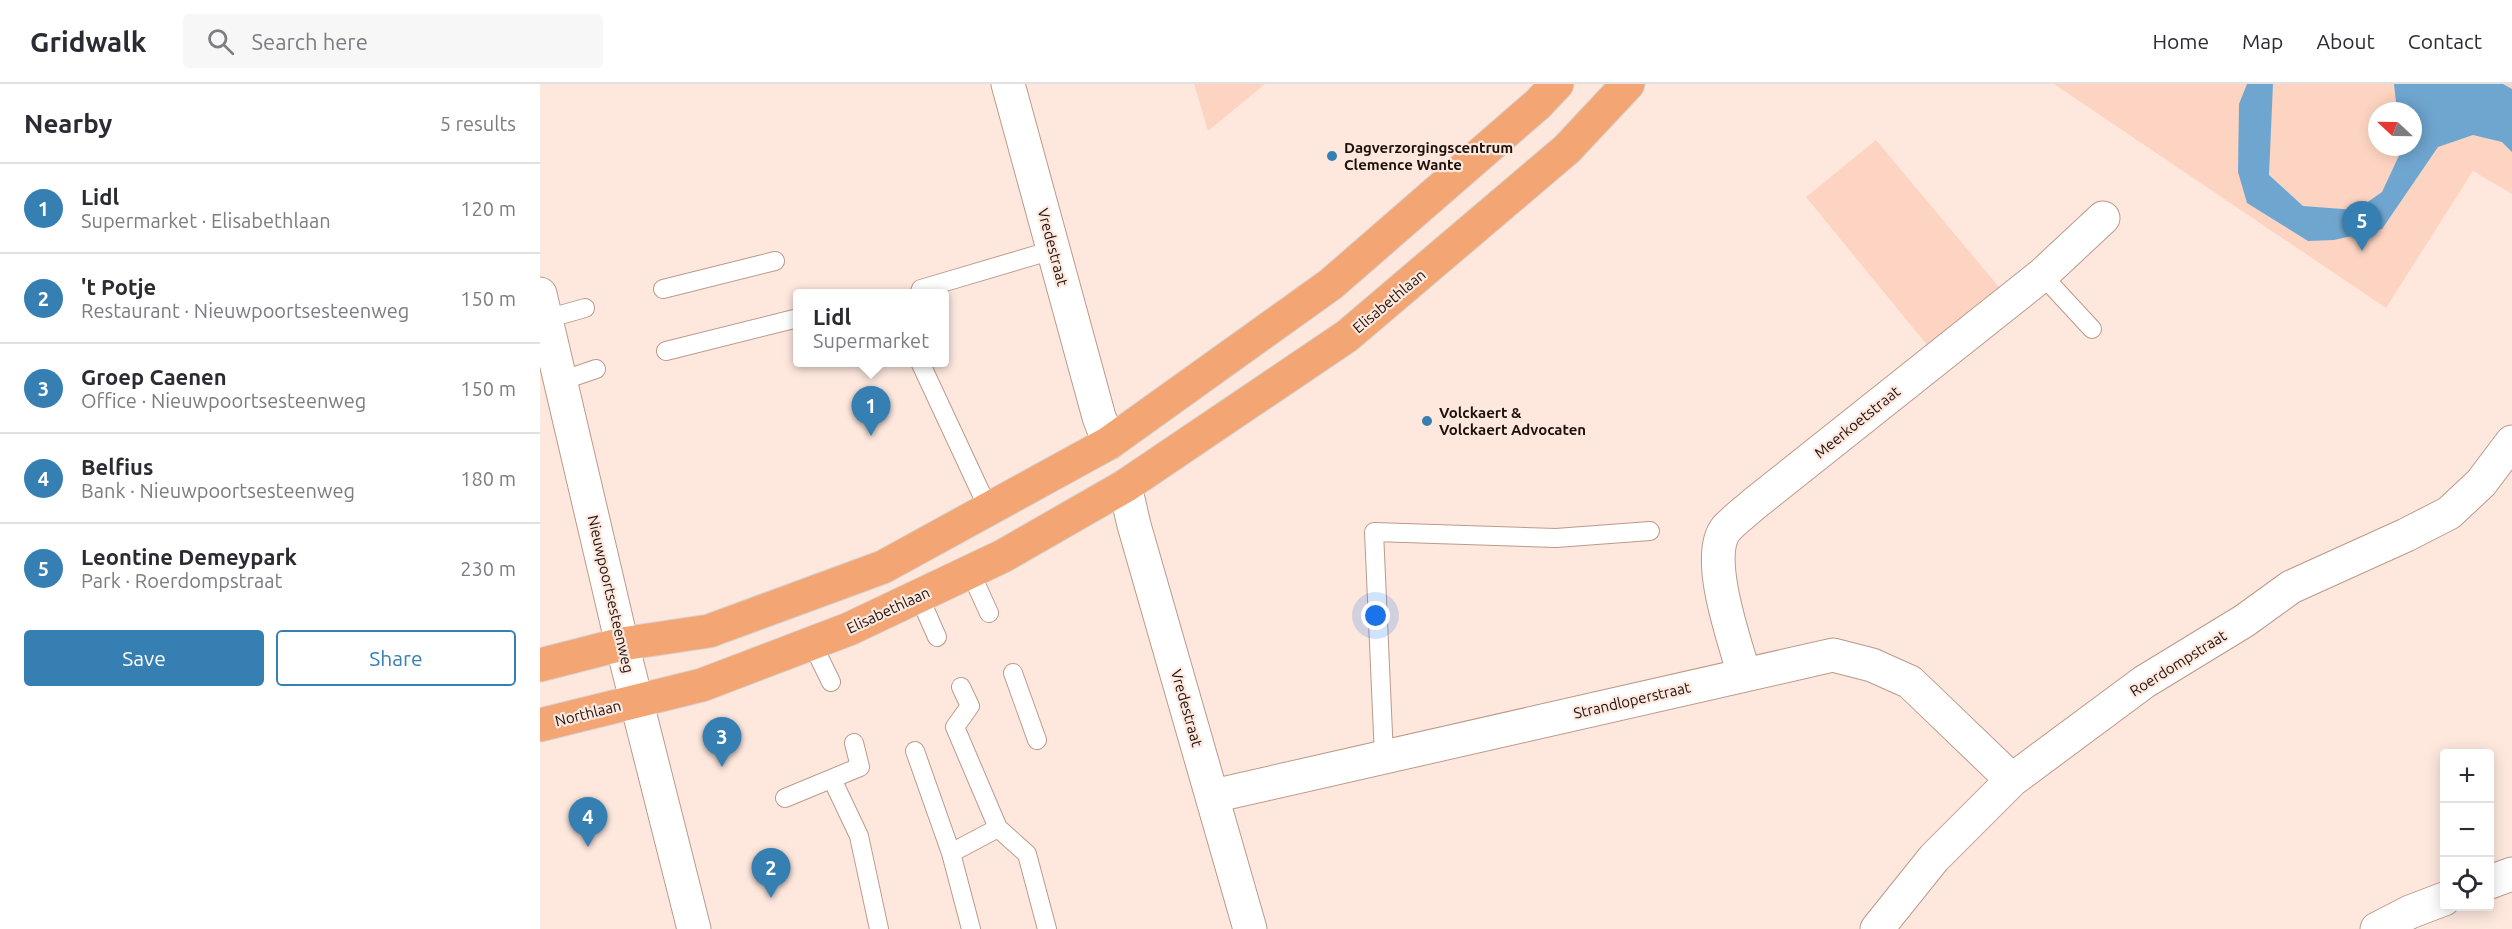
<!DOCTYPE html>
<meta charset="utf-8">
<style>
body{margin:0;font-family:Ubuntu,sans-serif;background:#f7f7f7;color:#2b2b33}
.controls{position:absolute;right:18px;bottom:18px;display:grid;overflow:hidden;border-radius:6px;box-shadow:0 3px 15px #0003}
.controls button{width:54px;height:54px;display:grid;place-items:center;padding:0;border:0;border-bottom:2px solid #e1e1e2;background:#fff;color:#2b2b33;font:30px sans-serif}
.compass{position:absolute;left:1828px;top:18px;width:54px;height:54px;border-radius:50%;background:#fff;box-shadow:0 3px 15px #0003;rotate:292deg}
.you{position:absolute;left:836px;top:532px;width:21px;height:21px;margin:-15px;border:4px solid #fff;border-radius:50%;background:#1a73e8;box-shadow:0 0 0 9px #1a73e833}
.badge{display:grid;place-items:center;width:39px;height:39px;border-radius:50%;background:#367fb3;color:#fff;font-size:20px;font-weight:700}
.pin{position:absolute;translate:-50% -50px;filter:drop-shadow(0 2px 3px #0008)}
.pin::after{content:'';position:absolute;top:32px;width:21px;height:18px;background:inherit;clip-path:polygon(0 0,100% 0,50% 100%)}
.popup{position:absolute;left:253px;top:205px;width:156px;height:78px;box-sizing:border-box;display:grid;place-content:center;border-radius:6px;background:#fff;filter:drop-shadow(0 2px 4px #0005);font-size:20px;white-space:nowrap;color:#7c7c81}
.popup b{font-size:22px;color:#2b2b33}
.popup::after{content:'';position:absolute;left:50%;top:100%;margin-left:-12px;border:12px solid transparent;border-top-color:#fff}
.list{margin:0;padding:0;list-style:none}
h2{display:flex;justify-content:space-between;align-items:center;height:78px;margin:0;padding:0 24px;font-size:26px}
h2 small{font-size:20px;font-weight:400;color:#7c7c81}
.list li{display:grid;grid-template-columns:39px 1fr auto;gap:18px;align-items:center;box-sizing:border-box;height:90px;padding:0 24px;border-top:2px solid #e1e1e2}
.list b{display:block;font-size:22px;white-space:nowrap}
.list p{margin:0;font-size:20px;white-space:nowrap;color:#7c7c81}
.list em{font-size:20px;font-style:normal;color:#7c7c81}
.actions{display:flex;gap:12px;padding:18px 24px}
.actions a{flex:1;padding:14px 0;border:2px solid #367fb3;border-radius:6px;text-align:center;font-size:21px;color:#367fb3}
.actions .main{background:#367fb3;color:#fff}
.icon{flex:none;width:33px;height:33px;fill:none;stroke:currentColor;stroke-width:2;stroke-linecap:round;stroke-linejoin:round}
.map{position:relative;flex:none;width:1972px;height:845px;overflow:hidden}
header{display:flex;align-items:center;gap:36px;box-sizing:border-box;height:84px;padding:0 30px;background:#fff;border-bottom:2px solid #e1e1e2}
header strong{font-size:28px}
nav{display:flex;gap:33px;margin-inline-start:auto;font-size:21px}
.search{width:420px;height:54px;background:#f7f7f7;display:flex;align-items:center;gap:15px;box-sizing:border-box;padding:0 21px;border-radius:6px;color:#7c7c81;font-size:22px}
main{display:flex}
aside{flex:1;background:#fff}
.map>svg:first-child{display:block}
</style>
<header>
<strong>Gridwalk</strong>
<div class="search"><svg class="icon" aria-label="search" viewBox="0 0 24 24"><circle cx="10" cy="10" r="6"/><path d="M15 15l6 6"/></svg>Search here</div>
<nav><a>Home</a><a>Map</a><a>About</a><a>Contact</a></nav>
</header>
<main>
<aside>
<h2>Nearby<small>5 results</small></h2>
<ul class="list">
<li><span class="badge">1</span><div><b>Lidl</b><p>Supermarket · Elisabethlaan</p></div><em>120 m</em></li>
<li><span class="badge">2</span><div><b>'t Potje</b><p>Restaurant · Nieuwpoortsesteenweg</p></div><em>150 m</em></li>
<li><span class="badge">3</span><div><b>Groep Caenen</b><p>Office · Nieuwpoortsesteenweg</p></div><em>150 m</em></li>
<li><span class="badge">4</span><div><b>Belfius</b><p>Bank · Nieuwpoortsesteenweg</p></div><em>180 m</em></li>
<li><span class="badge">5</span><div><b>Leontine Demeypark</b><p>Park · Roerdompstraat</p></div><em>230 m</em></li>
</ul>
<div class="actions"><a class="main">Save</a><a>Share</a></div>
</aside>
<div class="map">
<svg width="1972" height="845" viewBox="0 0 1972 845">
<rect width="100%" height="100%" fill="#fee8de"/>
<path fill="#fdd4c1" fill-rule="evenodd" d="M 654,0 L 725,0 L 668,47 Z
M 1514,0 L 1972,0 L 1972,110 L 1933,87 L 1846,224 ZM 1837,27 L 1873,27 L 1873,63 L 1837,63 Z
M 1336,56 L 1459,203 L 1387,261 L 1266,113 Z"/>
<path fill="#6fa6d0" d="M 1707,0 L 1733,0 L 1729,91 L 1763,122 L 1816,126 L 1842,108 L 1863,63 L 1873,63 L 1873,27 L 1857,27 L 1854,0 L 1963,0 L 1972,5 L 1972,68 L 1962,58 L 1933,51 L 1898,63 L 1842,145 L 1794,156 L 1768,157 L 1707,119 L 1698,88 L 1699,20 Z"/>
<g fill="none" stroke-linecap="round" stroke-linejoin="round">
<g stroke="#bb9a8a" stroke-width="20">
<path id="service" d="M 1502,191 L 1552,245
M 123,205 L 235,177
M 379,210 L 381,205 L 513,166
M 6,235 L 45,224
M 126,267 L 258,234
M 380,278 L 448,424
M 21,297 L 56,285
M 430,487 L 449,529
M 379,512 L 397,553
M 272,559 L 291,598
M 473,589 L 497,656
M 421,603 L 430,622 L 415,643 L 458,744 L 487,770 L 507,845
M 375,667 L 411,769 L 431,845
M 844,672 L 834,448 L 1016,454 L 1110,447
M 292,695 L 319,752 L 339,845
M 245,714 L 320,683 L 314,659
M 411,769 L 458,744"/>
</g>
<g stroke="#bb9a8a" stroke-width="35">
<path id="minor" d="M 468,0 L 559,333 L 569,359
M 585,402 L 594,441 L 710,845
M 1204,590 C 1195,558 1164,473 1186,445 C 1194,436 1205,428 1214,420 L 1502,191 L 1563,134
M 673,712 L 1293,571 L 1332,581 L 1370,598 L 1472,696
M 1950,798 L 1972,790
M 1337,845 L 1394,774 L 1472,696 L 1604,598 L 1704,537 L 1751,503 L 1866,451 L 1909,429 L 1941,399 L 1972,358
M 1837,845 L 1870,828 L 1904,815"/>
</g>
<g stroke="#bb9a8a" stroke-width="35">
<path id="tertiary" d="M 0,210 L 82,560"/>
</g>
<g stroke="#bb9a8a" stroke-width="35">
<path id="secondary" d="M 82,560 L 154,845"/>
</g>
<g stroke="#d6d4d3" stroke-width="35">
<path id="primary" d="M 0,581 L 82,560 L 169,547 L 343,483 L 569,359 L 791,200 L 998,20 L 1017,0
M 0,641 L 162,601 L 309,545 L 463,472 L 585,402 L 807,252 L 1027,65 L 1088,0"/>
</g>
<use href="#service" stroke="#fff" stroke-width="18"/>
<use href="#minor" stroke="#fff" stroke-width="33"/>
<use href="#tertiary" stroke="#fff" stroke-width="33"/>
<use href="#secondary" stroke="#fff" stroke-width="33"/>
<use href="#primary" stroke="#f3a674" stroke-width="33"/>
</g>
<g fill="#367fb3" stroke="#fee8de" stroke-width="2">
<circle cx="792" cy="72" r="6"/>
<circle cx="887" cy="337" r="6"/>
</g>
<g text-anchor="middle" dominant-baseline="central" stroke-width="4.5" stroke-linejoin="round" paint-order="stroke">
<g font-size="15" font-weight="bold" fill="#1d110c" stroke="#fee8de" text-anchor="start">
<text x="804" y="63">Dagverzorgingscentrum<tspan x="804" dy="17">Clemence Wante</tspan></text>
<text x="899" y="328">Volckaert &amp;<tspan x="899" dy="17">Volckaert Advocaten</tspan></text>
</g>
<g font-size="15" fill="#1d110c" stroke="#fee8de">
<text transform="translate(513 163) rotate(75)">Vredestraat</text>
<text transform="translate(849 217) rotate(-40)">Elisabethlaan</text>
<text transform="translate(1317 338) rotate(-39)">Meerkoetstraat</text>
<text transform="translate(71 510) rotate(77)">Nieuwpoortsesteenweg</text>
<text transform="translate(348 526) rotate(-25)">Elisabethlaan</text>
<text transform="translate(1638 579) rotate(-32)">Roerdompstraat</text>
<text transform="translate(1092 616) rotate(-13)">Strandloperstraat</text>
<text transform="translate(647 624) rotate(74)">Vredestraat</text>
<text transform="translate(48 629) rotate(-14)">Northlaan</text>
</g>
</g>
</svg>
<div class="controls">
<button>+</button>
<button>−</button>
<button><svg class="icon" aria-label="locate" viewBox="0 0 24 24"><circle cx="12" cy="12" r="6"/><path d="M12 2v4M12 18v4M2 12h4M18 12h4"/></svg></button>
</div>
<svg class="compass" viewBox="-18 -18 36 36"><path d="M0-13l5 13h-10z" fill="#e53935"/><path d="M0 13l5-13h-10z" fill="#7c7c81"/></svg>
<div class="you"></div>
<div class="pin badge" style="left:331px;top:352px">1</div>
<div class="popup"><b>Lidl</b>Supermarket</div>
<div class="pin badge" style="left:231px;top:814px">2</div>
<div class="pin badge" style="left:182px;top:683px">3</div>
<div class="pin badge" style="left:48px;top:763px">4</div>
<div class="pin badge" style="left:1822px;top:167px">5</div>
</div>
</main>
